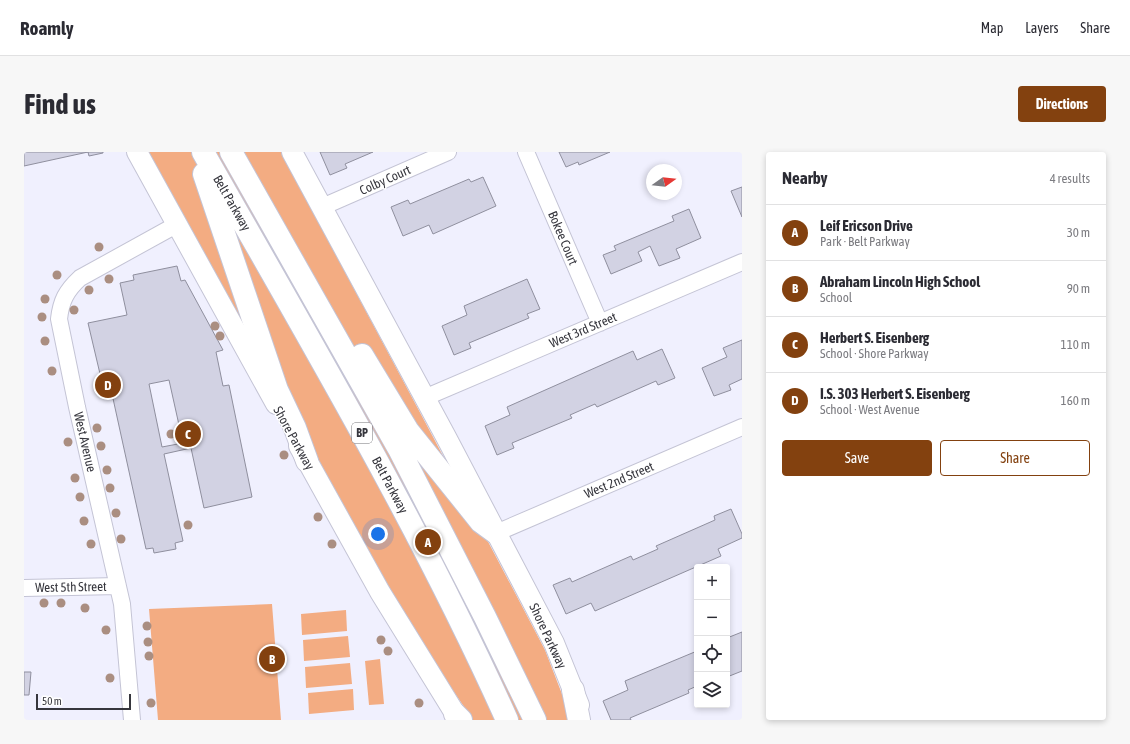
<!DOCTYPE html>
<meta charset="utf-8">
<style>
body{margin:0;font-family:"Asap Condensed",sans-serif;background:#f7f7f7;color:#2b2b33}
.controls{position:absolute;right:12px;bottom:12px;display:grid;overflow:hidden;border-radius:4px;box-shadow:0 2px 6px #0003}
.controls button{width:36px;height:36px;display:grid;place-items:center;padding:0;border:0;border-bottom:1px solid #e1e1e2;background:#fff;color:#2b2b33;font:20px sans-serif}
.compass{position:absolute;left:622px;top:12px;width:36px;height:36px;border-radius:50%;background:#fff;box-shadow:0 2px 6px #0003;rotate:75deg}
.scale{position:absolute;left:12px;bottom:10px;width:95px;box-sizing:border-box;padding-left:4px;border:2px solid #36363d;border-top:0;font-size:11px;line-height:14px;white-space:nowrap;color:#36363d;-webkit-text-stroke:3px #fff;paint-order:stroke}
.you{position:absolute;left:354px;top:382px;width:14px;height:14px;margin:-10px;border:3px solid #fff;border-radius:50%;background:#1a73e8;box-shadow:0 0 0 6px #1a73e833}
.badge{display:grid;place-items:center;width:26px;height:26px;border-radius:50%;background:#83410f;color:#fff;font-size:13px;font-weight:700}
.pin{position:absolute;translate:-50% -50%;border:2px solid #fff;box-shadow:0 1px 4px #0006}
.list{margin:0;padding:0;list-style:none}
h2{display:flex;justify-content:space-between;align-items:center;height:52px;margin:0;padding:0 16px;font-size:17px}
h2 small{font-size:13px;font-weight:400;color:#7c7c81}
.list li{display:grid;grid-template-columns:26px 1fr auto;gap:12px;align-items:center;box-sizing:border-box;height:56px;padding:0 16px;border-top:1px solid #e1e1e2}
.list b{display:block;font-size:15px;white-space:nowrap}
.list p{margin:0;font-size:13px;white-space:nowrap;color:#7c7c81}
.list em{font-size:13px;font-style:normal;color:#7c7c81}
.actions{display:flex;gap:8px;padding:12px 16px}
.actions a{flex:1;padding:9px 0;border:1px solid #83410f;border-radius:4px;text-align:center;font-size:14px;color:#83410f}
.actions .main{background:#83410f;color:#fff}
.icon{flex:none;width:22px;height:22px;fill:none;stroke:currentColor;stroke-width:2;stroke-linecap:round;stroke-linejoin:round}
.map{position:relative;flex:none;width:718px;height:568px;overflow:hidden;border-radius:4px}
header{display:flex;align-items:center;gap:24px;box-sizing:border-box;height:56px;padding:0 20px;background:#fff;border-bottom:1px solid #e1e1e2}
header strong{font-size:19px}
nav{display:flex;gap:22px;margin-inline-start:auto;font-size:14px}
.intro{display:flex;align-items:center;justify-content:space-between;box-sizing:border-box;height:96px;padding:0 24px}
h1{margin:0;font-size:28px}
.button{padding:10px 18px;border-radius:4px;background:#83410f;color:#fff;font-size:14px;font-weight:700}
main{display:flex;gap:24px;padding:0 24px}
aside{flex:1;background:#fff;border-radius:4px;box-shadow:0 2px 6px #0003}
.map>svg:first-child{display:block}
</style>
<header>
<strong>Roamly</strong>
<nav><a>Map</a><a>Layers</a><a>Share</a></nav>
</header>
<div class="intro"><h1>Find us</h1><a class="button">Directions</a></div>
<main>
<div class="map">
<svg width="718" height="568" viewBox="0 0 718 568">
<rect width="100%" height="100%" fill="#f0f0fe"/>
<path fill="#f3ac82" d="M 122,0 L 257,0 L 408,283 L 521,498 L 548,568 L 449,568 L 398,493 L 346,405 Z
M 248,452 L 257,568 L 134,568 L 125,457 Z
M 322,458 L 323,479 L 278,483 L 277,462 Z
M 324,484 L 326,505 L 280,509 L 279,488 Z
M 356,507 L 360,552 L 345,553 L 341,509 Z
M 326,511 L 328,532 L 282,536 L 281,515 Z
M 329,537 L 330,558 L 285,562 L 284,541 Z"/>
<path fill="#d2d2e3" stroke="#8f8f9e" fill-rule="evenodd" d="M 0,0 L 79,0 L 79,1 L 65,4 L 64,0 L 0,14 Z
M 296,0 L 349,0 L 321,12 L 323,16 L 306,23 Z
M 535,0 L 586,0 L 555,13 L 554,10 L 542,15 Z
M 459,25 L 472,54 L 409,82 L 405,73 L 379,84 L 367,55 L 384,48 L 386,52 L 445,27 L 447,30 Z
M 718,35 L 718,65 L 707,39 Z
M 665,57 L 677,86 L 652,97 L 656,106 L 635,114 L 626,94 L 614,100 L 618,109 L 587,122 L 579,103 L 592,98 L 590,94 L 650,69 L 648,64 Z
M 153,114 L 157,129 L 161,128 L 199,198 L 192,200 L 199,234 L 205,233 L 228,345 L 180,356 L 167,296 L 140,302 L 159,389 L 151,391 L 152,397 L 130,401 L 129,396 L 122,397 L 88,242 L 81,243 L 64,171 L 103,163 L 96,131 L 110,128 L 109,123 ZM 145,228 L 159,291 L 138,295 L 125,232 Z
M 503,127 L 516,157 L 503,162 L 505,166 L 445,191 L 447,196 L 430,203 L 418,174 L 443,163 L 440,154 Z
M 718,188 L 718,227 L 705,233 L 707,238 L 690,244 L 678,216 L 703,205 L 699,196 Z
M 638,197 L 651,226 L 634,233 L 632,229 L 573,255 L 571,252 L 546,263 L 548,266 L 488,291 L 490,296 L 473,303 L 461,274 L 486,263 L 483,255 L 609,199 L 613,208 Z
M 707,357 L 718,382 L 718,386 L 694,397 L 697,404 L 571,459 L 567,451 L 542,462 L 529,433 L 546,426 L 548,430 L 607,404 L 609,408 L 634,397 L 632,394 L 691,368 L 690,364 Z
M 718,480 L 718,519 L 703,525 L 703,486 Z
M 673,499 L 673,534 L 664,538 L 665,541 L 606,566 L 607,568 L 587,568 L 579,549 L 604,538 L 601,529 Z
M 0,520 L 7,520 L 5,543 L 0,543 Z"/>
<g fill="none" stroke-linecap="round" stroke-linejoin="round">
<g stroke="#c4c4d5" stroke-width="18">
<path id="minor" d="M 502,0 L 576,171
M 298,55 L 424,0
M 400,246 L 718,110
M 472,381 L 718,275
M 0,436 L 94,434
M 108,568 L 98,452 L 53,255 L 35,167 C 37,149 42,139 56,126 L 152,73"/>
</g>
<g stroke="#c4c4d5" stroke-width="22">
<path id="major" d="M 113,0 L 252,252
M 268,0 L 422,285 L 530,491 L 555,553
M 275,294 L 356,440 L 435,568"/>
</g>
<g stroke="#c4c4d5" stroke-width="24">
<path id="highway" d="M 179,0 C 285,187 395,372 483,568
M 207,0 L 375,297 L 461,465 L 511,568
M 180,22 L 253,238 L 271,276 L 283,309
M 338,203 L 384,279 L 457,370 L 472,381
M 549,538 L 555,568
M 431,562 L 437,568"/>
</g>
<use href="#minor" stroke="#fff" stroke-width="16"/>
<use href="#major" stroke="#fff" stroke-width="20"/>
<use href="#highway" stroke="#fff" stroke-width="22"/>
</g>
<g fill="#aa8e81">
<circle cx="75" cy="95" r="4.5"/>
<circle cx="33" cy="123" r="4.5"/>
<circle cx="85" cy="127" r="4.5"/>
<circle cx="65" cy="138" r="4.5"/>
<circle cx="21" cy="147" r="4.5"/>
<circle cx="50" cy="158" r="4.5"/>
<circle cx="18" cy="165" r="4.5"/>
<circle cx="191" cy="174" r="4.5"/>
<circle cx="196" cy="184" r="4.5"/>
<circle cx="21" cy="189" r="4.5"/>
<circle cx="28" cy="219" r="4.5"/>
<circle cx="73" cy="276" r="4.5"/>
<circle cx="147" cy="282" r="4.5"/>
<circle cx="44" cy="290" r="4.5"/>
<circle cx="77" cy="294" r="4.5"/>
<circle cx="260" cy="303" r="4.5"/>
<circle cx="83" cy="318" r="4.5"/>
<circle cx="51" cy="326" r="4.5"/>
<circle cx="86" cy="336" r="4.5"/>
<circle cx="56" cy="345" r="4.5"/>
<circle cx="92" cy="361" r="4.5"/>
<circle cx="294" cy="365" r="4.5"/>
<circle cx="60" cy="369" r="4.5"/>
<circle cx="164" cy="373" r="4.5"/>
<circle cx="97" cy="387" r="4.5"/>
<circle cx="67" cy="392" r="4.5"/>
<circle cx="308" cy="392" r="4.5"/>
<circle cx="20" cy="451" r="4.5"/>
<circle cx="37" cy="451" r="4.5"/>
<circle cx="61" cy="456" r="4.5"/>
<circle cx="123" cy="474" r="4.5"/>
<circle cx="82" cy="478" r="4.5"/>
<circle cx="357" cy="488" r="4.5"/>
<circle cx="124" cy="490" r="4.5"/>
<circle cx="364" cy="499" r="4.5"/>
<circle cx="125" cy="504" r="4.5"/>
<circle cx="86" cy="526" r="4.5"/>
<circle cx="127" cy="551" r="4.5"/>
<circle cx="395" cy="551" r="4.5"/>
</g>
<g text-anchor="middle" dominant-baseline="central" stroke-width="3" stroke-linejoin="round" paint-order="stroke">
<rect fill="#fff" stroke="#727277" stroke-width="1" x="328" y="271" width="20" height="20" rx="3"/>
<g font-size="12" font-weight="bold" fill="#36363d">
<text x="338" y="281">BP</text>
</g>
<g font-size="13" fill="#36363d" stroke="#fff">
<text transform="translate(361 28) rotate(-24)">Colby Court</text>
<text transform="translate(208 51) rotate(60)">Belt Parkway</text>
<text transform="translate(539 86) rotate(67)">Bokee Court</text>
<text transform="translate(559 178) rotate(-23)">West 3rd Street</text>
<text transform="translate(270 286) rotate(61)">Shore Parkway</text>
<text transform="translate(61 290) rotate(77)">West Avenue</text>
<text transform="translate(595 328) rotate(-23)">West 2nd Street</text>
<text transform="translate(366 333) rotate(62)">Belt Parkway</text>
<text transform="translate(47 435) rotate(-1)">West 5th Street</text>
<text transform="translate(524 484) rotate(65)">Shore Parkway</text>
</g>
</g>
</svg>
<div class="controls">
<button>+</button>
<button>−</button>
<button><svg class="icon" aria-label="locate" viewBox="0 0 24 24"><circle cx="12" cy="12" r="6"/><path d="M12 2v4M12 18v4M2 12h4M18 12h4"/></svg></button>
<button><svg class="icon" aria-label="layers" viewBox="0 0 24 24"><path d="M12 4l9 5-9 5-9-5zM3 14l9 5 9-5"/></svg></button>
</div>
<svg class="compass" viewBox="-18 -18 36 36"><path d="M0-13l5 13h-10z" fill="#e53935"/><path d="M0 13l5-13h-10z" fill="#7c7c81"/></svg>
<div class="scale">50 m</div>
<div class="you"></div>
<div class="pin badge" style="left:404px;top:390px">A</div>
<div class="pin badge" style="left:248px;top:507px">B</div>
<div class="pin badge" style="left:164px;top:282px">C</div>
<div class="pin badge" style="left:84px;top:233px">D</div>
</div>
<aside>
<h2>Nearby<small>4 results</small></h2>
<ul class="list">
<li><span class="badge">A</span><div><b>Leif Ericson Drive</b><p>Park · Belt Parkway</p></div><em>30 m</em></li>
<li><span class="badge">B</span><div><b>Abraham Lincoln High School</b><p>School</p></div><em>90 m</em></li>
<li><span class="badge">C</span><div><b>Herbert S. Eisenberg</b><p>School · Shore Parkway</p></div><em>110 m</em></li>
<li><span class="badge">D</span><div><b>I.S. 303 Herbert S. Eisenberg</b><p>School · West Avenue</p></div><em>160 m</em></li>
</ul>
<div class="actions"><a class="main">Save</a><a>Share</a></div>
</aside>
</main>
